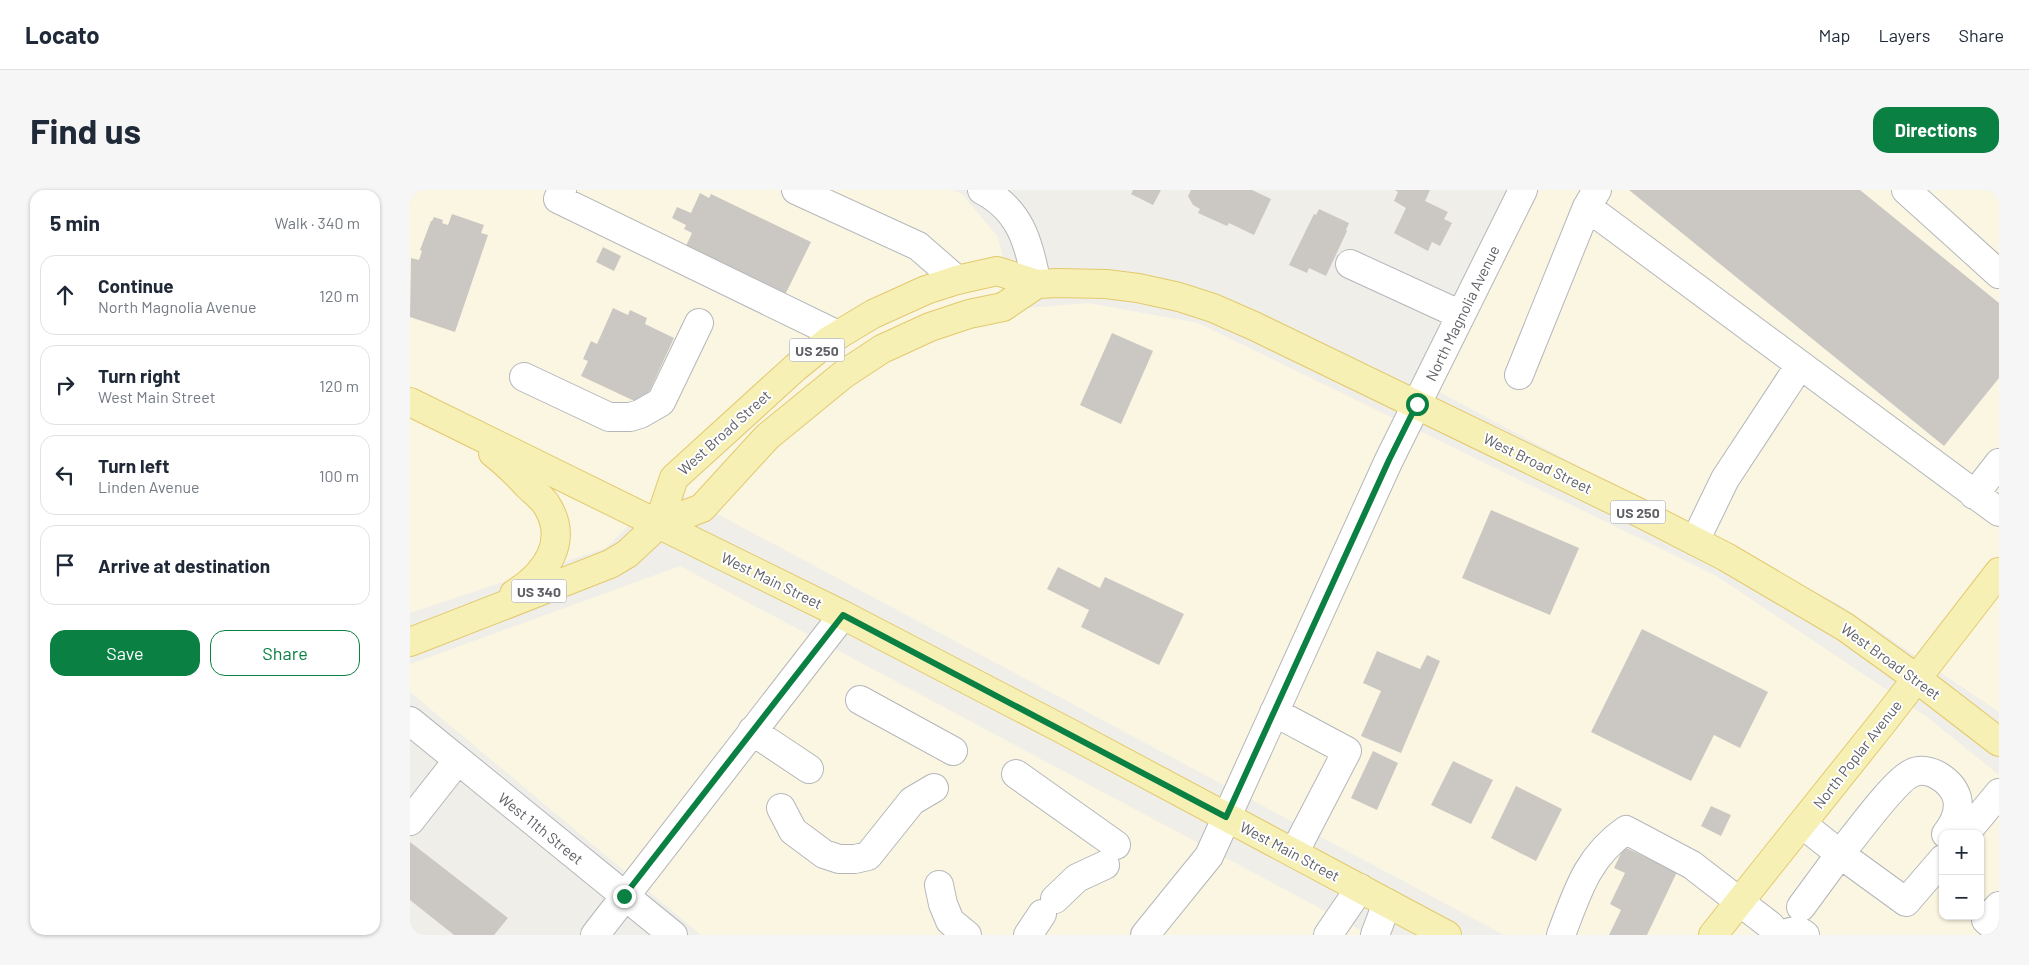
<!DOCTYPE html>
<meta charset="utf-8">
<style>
body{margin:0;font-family:Barlow,sans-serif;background:#f6f6f7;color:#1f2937}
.controls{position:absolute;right:15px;bottom:15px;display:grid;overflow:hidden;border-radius:10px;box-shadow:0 1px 4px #0004}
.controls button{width:45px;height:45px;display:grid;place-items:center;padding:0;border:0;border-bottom:1px solid #e0e1e3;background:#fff;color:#1f2937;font:25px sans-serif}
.stop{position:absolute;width:15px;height:15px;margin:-11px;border:4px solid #0b8043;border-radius:50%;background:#fff}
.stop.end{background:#0b8043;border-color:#fff;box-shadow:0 1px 5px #0008}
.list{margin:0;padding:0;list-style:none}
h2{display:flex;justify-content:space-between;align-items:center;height:65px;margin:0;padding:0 20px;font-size:21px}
h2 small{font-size:16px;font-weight:400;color:#747a83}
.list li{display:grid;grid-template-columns:32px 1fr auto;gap:15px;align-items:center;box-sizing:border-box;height:80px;margin:0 10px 10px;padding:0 10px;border:1px solid #e0e1e3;border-radius:15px}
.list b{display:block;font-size:19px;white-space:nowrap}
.list p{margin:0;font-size:16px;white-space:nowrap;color:#747a83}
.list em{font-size:16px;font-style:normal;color:#747a83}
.actions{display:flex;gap:10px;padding:15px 20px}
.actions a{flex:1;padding:11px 0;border:1px solid #0b8043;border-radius:15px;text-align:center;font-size:18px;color:#0b8043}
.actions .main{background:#0b8043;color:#fff}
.icon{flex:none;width:28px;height:28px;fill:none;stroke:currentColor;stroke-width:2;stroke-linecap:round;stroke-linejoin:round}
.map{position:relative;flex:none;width:1589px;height:745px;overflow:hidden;border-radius:15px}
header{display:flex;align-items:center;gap:30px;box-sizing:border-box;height:70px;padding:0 25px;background:#fff;border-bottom:1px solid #e0e1e3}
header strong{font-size:24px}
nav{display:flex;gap:28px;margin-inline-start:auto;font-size:18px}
.intro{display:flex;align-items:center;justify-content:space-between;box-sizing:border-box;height:120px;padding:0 30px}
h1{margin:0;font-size:35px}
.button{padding:12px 22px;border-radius:15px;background:#0b8043;color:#fff;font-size:18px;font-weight:700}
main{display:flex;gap:30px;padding:0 30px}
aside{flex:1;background:#fff;border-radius:15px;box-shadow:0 1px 4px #0004}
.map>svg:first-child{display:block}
</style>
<header>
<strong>Locato</strong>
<nav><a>Map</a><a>Layers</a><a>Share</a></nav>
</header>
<div class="intro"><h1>Find us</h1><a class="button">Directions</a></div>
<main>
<aside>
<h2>5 min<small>Walk · 340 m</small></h2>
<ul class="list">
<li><svg class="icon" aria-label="ahead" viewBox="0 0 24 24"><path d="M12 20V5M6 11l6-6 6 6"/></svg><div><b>Continue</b><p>North Magnolia Avenue</p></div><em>120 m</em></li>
<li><svg class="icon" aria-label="right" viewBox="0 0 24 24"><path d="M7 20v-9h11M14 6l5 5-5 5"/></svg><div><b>Turn right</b><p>West Main Street</p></div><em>120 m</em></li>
<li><svg class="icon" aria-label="left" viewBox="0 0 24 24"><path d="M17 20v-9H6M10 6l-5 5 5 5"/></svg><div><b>Turn left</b><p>Linden Avenue</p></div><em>100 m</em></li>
<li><svg class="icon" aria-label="arrive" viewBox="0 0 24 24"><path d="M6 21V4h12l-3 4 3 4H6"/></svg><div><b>Arrive at destination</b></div></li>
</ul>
<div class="actions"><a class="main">Save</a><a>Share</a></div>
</aside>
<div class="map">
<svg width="1589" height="745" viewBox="0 0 1589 745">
<rect width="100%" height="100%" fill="#efeee8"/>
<path fill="#fbf6e1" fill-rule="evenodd" d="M 0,0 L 543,0 L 552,4 L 588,47 L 605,119 L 678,113 L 788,133 L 1305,385 L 1516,526 L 1589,585 L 1589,745 L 1094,745 L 257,297 L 196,358 L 0,423 ZM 1533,644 L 1570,644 L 1570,726 L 1533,726 Z
M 1129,0 L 1589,0 L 1589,522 L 1430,415 L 1029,202 Z
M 270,376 L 960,745 L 291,745 L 0,502 L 0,474 Z"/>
<path fill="#cbc8c4" d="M 723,0 L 751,0 L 743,15 L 721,4 Z
M 781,0 L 842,0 L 861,9 L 844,45 L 819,33 L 817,36 L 788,23 L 790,19 L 783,15 L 778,6 Z
M 985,0 L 1020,0 L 1015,11 L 1038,22 L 1034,29 L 1042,33 L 1030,56 L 1022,52 L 1018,61 L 984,43 L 996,18 L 984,11 L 988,2 Z
M 1219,0 L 1450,0 L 1589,113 L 1589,188 L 1534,256 Z
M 290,3 L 299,8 L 301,4 L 401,52 L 374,107 L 275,58 L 282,43 L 274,39 L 276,35 L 262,28 L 267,17 L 281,23 Z
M 909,19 L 939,33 L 936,40 L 937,41 L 916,86 L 899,78 L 897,83 L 879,75 L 904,24 L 906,25 Z
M 42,24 L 74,35 L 71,43 L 78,45 L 45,142 L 0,127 L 1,68 L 9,70 L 12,61 L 10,60 L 21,31 L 22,31 L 24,27 L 33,30 L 32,33 L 38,35 Z
M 193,57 L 211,66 L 204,81 L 186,72 Z
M 203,118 L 218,125 L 220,120 L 237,128 L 235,134 L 264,148 L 233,215 L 171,186 L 178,171 L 173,169 L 181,151 L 187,154 Z
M 702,143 L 743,161 L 711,234 L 670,215 Z
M 1081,320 L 1169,358 L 1140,425 L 1052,388 Z
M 648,377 L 690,398 L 695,387 L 774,424 L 749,475 L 671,437 L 679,420 L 637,399 Z
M 1232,439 L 1358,502 L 1330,558 L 1304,545 L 1281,591 L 1181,542 Z
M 967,461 L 1010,479 L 1017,465 L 1030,471 L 991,563 L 951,546 L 971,501 L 953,493 Z
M 963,561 L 988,573 L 967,620 L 941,608 Z
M 1043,571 L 1083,590 L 1061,634 L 1021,615 Z
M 1106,596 L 1152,619 L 1126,671 L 1081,648 Z
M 1301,616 L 1321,625 L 1311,646 L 1291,636 Z
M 0,652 L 98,728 L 84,745 L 44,745 L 0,710 Z
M 1214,657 L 1267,682 L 1237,745 L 1199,745 L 1211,720 L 1200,714 L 1215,683 L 1204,678 Z"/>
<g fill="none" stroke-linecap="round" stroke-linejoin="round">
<g stroke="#b4b6ba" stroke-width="30">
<path id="minor" d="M 152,0 L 148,9 L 428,145
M 386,0 L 508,56 L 547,90
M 572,0 C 612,21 618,53 627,94
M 1187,0 L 1177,17 L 1589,322
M 1496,0 L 1589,84
M 940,74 L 1051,125
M 1109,185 L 1177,17
M 114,187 L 199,227 L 220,227 L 230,224 L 251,212 L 289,133
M 1564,305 L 1589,273
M 1285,351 L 1315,289 L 1390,175
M 450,510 L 543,561
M 864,522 L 937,561 L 884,663
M 0,531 L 263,745
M 342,541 L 399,579
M 606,584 L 706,655
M 371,618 L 383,641 L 414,664 L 429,669 L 445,669 L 458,666 L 502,611 L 524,598
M 0,631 L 48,570
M 1555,644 L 1589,603
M 1533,669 L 1496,712 L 1430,664 C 1444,647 1485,590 1502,583 C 1519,575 1542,591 1547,608 C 1550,621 1544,634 1536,644
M 529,695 L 533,714 L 540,731 L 557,745
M 645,709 L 667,688 L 695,675
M 1589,716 L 1576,730 L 1589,741
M 1391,717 L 1430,664 L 1392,634
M 185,745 L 433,425
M 618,745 L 632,724
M 735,745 L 799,666 L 979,270 L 1113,0
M 918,745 L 950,698
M 965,745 L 977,713
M 1151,745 C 1167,703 1177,667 1216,640 L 1282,675 L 1361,736
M 1373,745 C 1381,741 1388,739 1395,745"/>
</g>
<g stroke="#e3c96d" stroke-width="30">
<path id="major" d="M 0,212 L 433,425 L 652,539 L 1037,745
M 83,263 C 96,273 106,283 117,295 C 123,301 131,307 136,314 C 160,351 136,384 104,404
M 248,335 L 264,288 L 386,177 L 418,151 L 463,124 L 516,100 L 547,90 L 587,81 L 627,94 L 647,93 L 696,94 L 728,98 L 769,107 L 803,118 L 844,136 L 1232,324 L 1316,367 L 1435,437 L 1506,488 L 1589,552
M 0,452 L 200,374 L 217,364 L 248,335 L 292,318 L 357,247 L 434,184 L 472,159 L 520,137 L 559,124 L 593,117 L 627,94
M 1303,745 L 1473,532 L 1589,382"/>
</g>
<use href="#minor" stroke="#fff" stroke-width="28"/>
<use href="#major" stroke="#f6f0b5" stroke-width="28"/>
</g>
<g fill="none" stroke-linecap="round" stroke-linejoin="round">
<path stroke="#0b8043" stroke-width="6" d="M 214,706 L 433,425 L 816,627 L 979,270 L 1007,214"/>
</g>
<g text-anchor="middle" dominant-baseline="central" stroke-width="4" stroke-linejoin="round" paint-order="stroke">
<g fill="#fff" stroke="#8f9094" stroke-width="1">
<rect x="379.5" y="148.5" width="55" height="23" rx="4"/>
<rect x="1200.5" y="310.5" width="55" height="23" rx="4"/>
<rect x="101.5" y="389.5" width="55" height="23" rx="4"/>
</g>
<g font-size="14" font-weight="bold" fill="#5f6166">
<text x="407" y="160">US 250</text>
<text x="1228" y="322">US 250</text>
<text x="129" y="401">US 340</text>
</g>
<g font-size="15" fill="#5f6166" stroke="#fff">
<text transform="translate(1052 123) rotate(-64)">North Magnolia Avenue</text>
<text transform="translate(314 242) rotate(-42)">West Broad Street</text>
<text transform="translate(1128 273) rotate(26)">West Broad Street</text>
<text transform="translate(362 390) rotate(26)">West Main Street</text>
<text transform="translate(1481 471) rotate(36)">West Broad Street</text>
<text transform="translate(1447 564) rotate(-52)">North Poplar Avenue</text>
<text transform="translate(131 638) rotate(39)">West 11th Street</text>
<text transform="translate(880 661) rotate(28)">West Main Street</text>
</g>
</g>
</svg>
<div class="controls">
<button>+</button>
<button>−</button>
</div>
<div class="stop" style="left:1007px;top:214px"></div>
<div class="stop end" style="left:214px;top:706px"></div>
</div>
</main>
